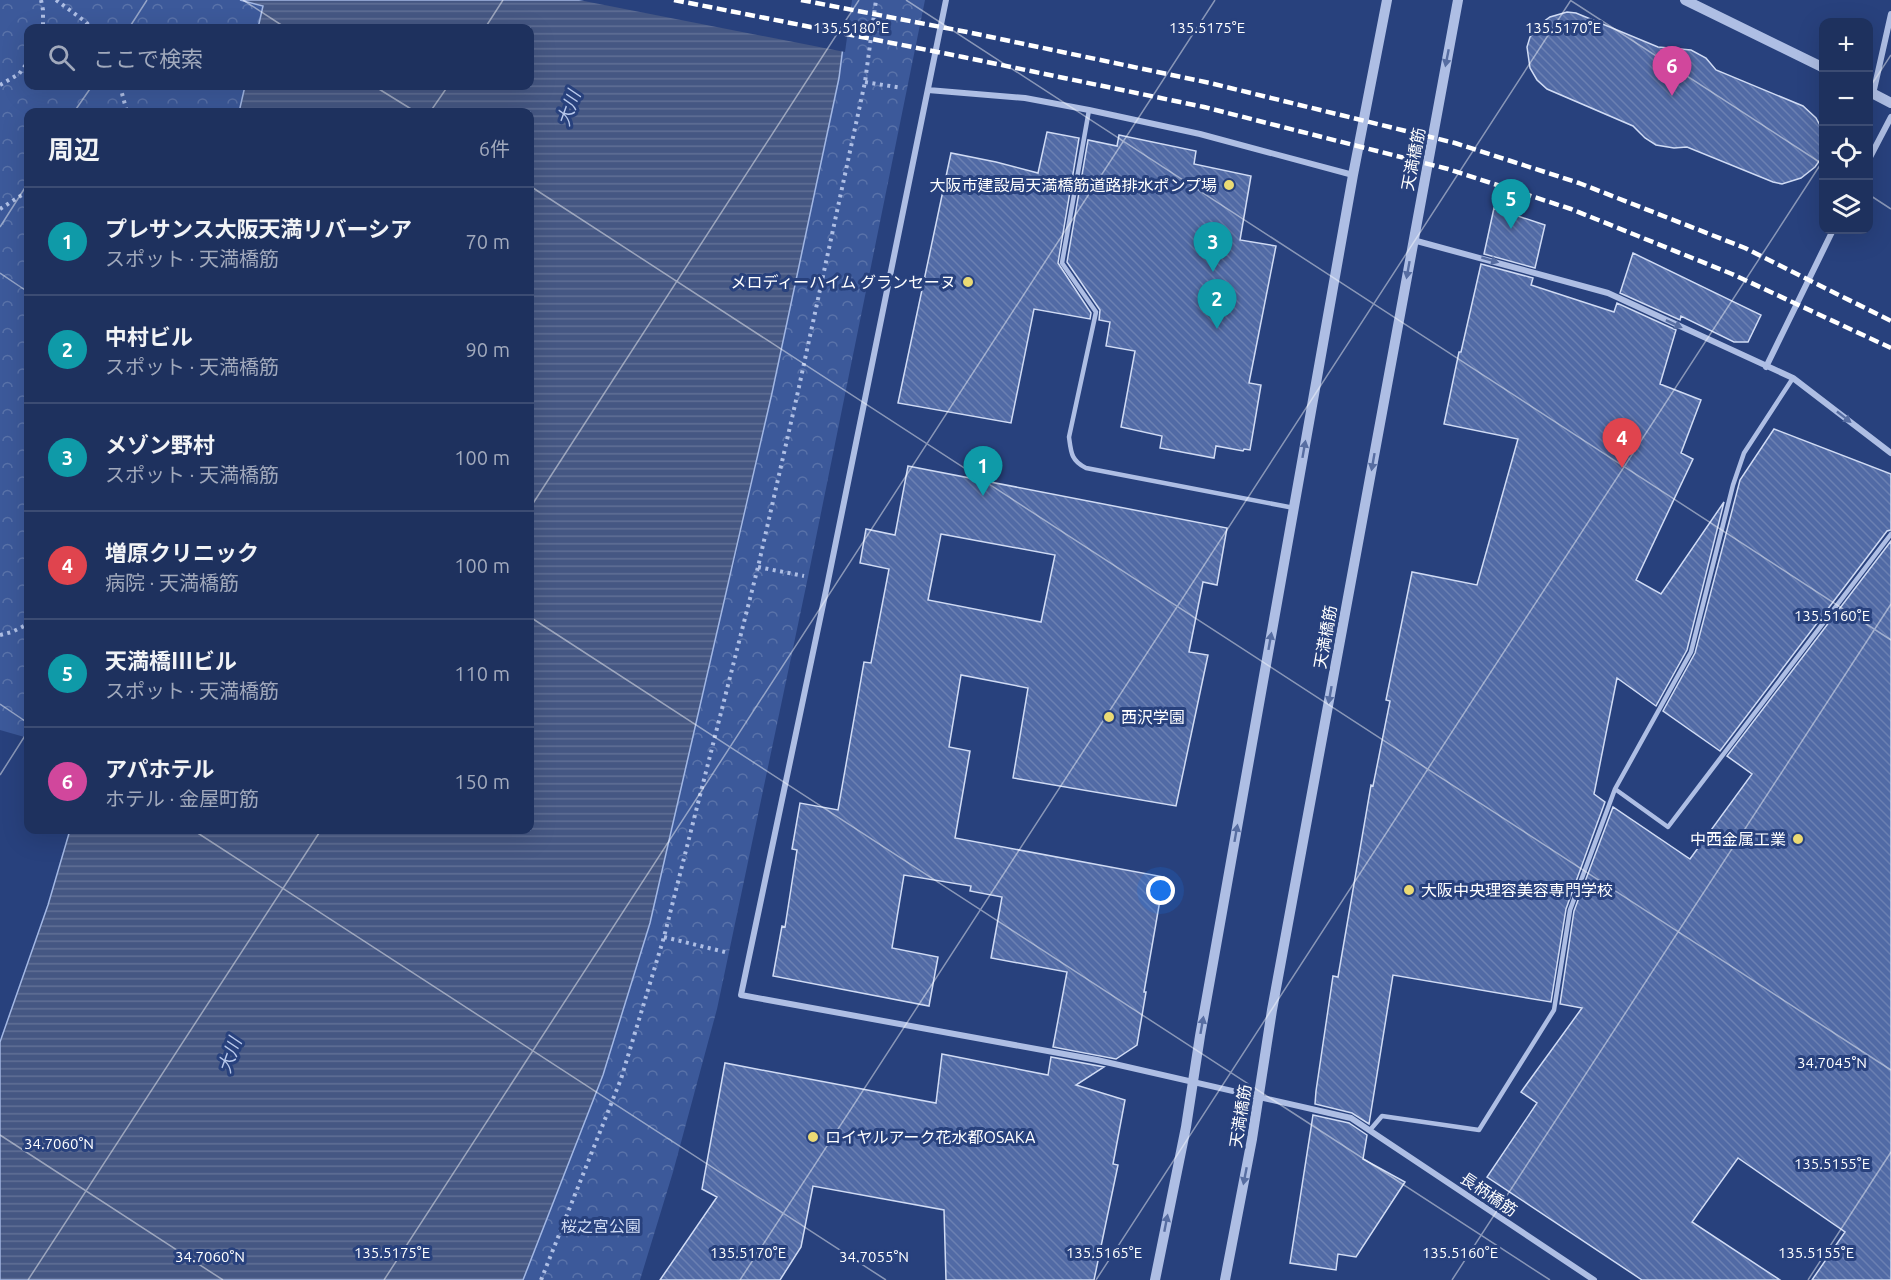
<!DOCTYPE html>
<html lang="ja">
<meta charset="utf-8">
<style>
body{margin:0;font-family:Ubuntu,"Noto Sans JP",sans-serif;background:#2b3d67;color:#f1f3f6}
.controls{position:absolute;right:18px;top:18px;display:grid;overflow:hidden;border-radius:12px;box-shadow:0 6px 24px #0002}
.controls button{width:54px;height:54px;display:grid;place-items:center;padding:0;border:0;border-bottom:2px solid #3c4c73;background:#1e315e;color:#f1f3f6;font:30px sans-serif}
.you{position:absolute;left:1161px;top:891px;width:21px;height:21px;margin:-15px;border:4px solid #fff;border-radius:50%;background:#1a73e8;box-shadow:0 0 0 9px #1a73e833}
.badge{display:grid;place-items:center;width:39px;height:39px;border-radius:50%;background:#95b2f1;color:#fff;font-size:20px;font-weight:700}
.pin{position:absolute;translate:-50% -50px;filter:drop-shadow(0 2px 3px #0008)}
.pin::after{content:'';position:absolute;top:32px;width:21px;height:18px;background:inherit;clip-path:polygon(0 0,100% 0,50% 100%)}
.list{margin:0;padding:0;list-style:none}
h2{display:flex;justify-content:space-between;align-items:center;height:78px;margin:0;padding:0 24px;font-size:26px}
h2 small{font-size:20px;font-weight:400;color:#a1a9bc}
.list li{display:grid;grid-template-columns:39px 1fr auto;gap:18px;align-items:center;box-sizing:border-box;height:108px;padding:0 24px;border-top:2px solid #3c4c73}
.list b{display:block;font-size:22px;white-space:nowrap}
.list p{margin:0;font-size:20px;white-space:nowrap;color:#a1a9bc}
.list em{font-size:20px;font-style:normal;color:#a1a9bc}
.icon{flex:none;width:33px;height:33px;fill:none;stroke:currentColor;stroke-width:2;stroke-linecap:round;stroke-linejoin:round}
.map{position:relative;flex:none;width:1891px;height:1280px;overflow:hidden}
.search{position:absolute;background:#1e315e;box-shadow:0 6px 24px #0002;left:24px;top:24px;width:510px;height:66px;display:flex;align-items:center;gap:15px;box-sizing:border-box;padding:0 21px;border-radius:12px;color:#a1a9bc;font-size:22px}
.panel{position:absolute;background:#1e315e;box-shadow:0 6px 24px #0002;left:24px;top:108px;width:510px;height:726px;border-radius:12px}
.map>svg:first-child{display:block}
</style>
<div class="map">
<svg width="1891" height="1280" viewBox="0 0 1891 1280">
<defs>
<pattern id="forest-crowns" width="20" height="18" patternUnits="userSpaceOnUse" patternTransform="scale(1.5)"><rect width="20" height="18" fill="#3c599a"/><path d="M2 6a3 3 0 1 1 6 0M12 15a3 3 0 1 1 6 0" fill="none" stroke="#5972a9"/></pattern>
<pattern id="water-rules" width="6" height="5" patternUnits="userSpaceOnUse" patternTransform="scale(1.5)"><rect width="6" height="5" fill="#455783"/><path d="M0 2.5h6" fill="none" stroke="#617096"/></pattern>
<pattern id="building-back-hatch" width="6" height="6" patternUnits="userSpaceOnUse" patternTransform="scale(1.5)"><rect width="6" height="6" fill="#516aa5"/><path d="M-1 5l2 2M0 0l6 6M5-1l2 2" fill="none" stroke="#6b80b2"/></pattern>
</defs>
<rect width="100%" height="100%" fill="#28417d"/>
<path fill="url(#forest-crowns)" d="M 0,0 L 240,0 L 263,6 L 258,28 L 28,28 L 28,86 L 245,86 L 239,112 L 28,112 L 28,738 L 0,730 Z
M 849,0 L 925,0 L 808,577 L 717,1009 L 673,1172 L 640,1280 L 523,1280 L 603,1075 L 734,563 L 772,393 L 839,78 Z"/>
<path fill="url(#water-rules)" stroke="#a2b7e4" stroke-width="1.5" d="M 240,0 L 849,0 L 839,78 L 772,393 L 650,923 L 603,1075 L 523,1280 L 0,1280 L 0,1042 L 48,905 L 70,830 L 530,830 L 530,112 L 239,112 L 245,86 L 530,86 L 530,28 L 258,28 L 263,6 Z"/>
<path fill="#28417d" d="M 579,0 L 852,0 L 845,52 Z"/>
<path fill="url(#building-back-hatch)" stroke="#d0dbf4" stroke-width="1.5" fill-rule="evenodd" d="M 1567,12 L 1576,13 L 1658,47 L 1691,50 L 1706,58 L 1716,70 L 1803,106 L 1816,118 L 1822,129 L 1824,146 L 1820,160 L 1815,167 L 1801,178 L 1782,184 L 1773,182 L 1687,147 L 1674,148 L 1656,145 L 1645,138 L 1633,126 L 1547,89 L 1537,80 L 1530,68 L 1527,47 L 1530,37 L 1543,22 L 1550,17 Z
M 1047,132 L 1079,138 L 1058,263 L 1091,313 L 1090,319 L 1034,309 L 1011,423 L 898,403 L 951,153 L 996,162 L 1038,173 Z
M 1119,135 L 1196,151 L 1194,164 L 1251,176 L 1240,240 L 1276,246 L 1249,383 L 1261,385 L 1250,450 L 1244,449 L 1243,451 L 1216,446 L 1214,458 L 1160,448 L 1162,436 L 1121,427 L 1135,351 L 1106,346 L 1110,322 L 1099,320 L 1100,310 L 1067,262 L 1088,140 L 1117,146 Z
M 1494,208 L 1545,225 L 1535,268 L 1484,254 Z
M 1633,253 L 1761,315 L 1748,342 L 1734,342 L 1681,316 L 1680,320 L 1620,293 Z
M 1481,264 L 1533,278 L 1531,285 L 1614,312 L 1617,303 L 1676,330 L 1660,384 L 1701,400 L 1681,453 L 1693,459 L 1636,580 L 1661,594 L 1724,502 L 1687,650 L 1656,706 L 1617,678 L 1594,794 L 1605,802 L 1566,909 L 1551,1002 L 1393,975 L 1369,1124 L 1352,1113 L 1315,1104 L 1316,1091 L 1333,976 L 1338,977 L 1371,785 L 1373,786 L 1390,701 L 1386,700 L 1412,572 L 1477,585 L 1518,439 L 1444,424 L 1459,352 L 1461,352 Z
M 1774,429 L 1891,474 L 1891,530 L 1887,531 L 1720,751 L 1663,711 L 1695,653 L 1740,480 Z
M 908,466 L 1227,528 L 1217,585 L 1203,582 L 1189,652 L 1208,655 L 1176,806 L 1013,778 L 1028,688 L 961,675 L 949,747 L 970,751 L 955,838 L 1164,877 L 1144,992 L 1146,992 L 1137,1045 L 1116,1059 L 1053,1047 L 1067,972 L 991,958 L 1002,897 L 970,891 L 971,886 L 904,875 L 892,948 L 938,957 L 929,1006 L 773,976 L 782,926 L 785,927 L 797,850 L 792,849 L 800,803 L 838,810 L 864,662 L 871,663 L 889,569 L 860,563 L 866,529 L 895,535 ZM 941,534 L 1055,555 L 1041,622 L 928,600 Z
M 1891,541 L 1891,1280 L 1812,1280 L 1845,1232 L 1738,1158 L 1692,1222 L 1780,1280 L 1642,1280 L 1487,1177 L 1537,1103 L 1521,1092 L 1582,1008 L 1560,1004 L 1574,911 L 1613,807 L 1690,859 L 1752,774 L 1727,756 Z
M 942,1054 L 1048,1075 L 1051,1057 L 1104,1067 L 1076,1085 L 1125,1100 L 1113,1164 L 1118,1165 L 1094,1280 L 946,1280 L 944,1210 L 813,1186 L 801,1247 L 780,1280 L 660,1280 L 717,1197 L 702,1189 L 725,1063 L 936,1103 Z
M 1313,1115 L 1349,1123 L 1367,1135 L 1363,1159 L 1405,1182 L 1356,1257 L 1338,1254 L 1336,1270 L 1290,1263 Z"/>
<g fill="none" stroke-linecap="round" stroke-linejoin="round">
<path stroke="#aebee4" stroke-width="4" stroke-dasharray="3 4.5" stroke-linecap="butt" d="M 41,0 L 43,10 L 43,28
M 56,0 L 86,22 L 91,28
M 865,82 L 902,88
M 0,85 L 19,74 L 28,62
M 120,86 L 127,112
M 0,209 L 28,191
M 758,567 L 804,576
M 0,635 L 12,632 L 28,624
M 664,937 L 725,952
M 541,1280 L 621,1079 L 664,937 L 758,567 L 797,396 L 865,82 L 876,0"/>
<path stroke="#aebee4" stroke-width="4.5" d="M 1089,110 L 1062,263 L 1096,312 L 1069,437 C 1071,452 1071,461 1086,468 L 1294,508
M 1615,789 L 1668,827 L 1891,534
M 1370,1130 L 1382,1116 L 1479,1130 L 1554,1010 L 1570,910 L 1615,789 L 1691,652 L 1733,485 L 1744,453 L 1793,378"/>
<path stroke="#aebee4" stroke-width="6" d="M 946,0 L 828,581 L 741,995 L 1097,1060 L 1351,1118 L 1594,1280
M 928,90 L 1025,98 L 1089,110 L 1200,134 L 1353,175
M 1873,94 L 1891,14
M 1868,161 L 1891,117
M 1413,240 L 1608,293 L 1793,378 L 1891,453
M 1766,367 L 1833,230"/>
<path stroke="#aebee4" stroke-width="10" d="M 1685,0 L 1824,68
M 1868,91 L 1891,103
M 1155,1280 L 1186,1127 L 1200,1036 L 1353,175 L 1387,0
M 1225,1280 L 1252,1139 L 1272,1010 L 1458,0"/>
<path stroke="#fff" stroke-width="4.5" stroke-dasharray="10 4.5" stroke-linecap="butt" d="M 674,0 L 963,57 L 1204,107 L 1448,169 L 1571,209 L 1732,274 L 1891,348
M 801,0 L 967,32 L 1210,83 L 1455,143 L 1579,183 L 1745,248 L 1891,321"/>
</g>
<defs><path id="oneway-solid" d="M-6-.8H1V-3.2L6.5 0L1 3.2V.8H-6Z" transform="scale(1.5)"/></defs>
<g fill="#576da1">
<use href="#oneway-solid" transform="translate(1447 58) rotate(101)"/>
<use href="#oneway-solid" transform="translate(1490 260) rotate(16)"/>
<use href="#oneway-solid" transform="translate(1408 270) rotate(100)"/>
<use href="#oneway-solid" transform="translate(1674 324) rotate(25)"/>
<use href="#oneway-solid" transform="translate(1844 417) rotate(38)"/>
<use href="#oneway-solid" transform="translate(1304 449) rotate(-80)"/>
<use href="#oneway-solid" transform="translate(1373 462) rotate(100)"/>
<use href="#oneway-solid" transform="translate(1270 641) rotate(-80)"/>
<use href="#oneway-solid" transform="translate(1330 695) rotate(100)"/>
<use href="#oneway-solid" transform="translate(1236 833) rotate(-80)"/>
<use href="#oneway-solid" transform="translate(1202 1025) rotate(-80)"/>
<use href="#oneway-solid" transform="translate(1245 1176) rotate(101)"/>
<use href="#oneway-solid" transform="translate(1166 1223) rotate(-79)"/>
</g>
<path fill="none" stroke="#fff" stroke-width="1.5" stroke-opacity="0.45" d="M 243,0 L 286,28M 906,0 L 1891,640M 1570,0 L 1824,165M 129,28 L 147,0M 485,28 L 503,0M 374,86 L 416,112M 1868,90 L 1891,55M 74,112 L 92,86M 430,112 L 448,86M 530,186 L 1891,1070M 1868,194 L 1891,209M 0,227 L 28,183M 0,273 L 28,292M 530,508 L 859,0M 530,617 L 1550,1280M 0,704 L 28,723M 0,775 L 28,731M 193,830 L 886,1280M 0,1135 L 223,1280M 28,1280 L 321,830M 384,1280 L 1215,0M 740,1280 L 1571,0M 1096,1280 L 1824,159M 1452,1280 L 1891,604M 1808,1280 L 1891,1152"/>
<g fill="#ebda74" stroke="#28417d" stroke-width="2">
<circle cx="1229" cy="185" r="6"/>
<circle cx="968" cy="282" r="6"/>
<circle cx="1109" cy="717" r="6"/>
<circle cx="1798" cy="839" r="6"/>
<circle cx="1409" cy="890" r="6"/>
<circle cx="813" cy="1137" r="6"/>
</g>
<g text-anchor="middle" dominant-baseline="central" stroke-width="6" stroke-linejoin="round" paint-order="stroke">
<g font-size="16" fill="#fff" stroke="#28417d">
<text transform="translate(1413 159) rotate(-79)">天満橋筋</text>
<text transform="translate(1325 637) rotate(-80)">天満橋筋</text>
<text transform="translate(1240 1116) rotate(-81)">天満橋筋</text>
<text transform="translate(1489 1194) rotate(34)">長柄橋筋</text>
</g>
<g font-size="16" fill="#fff" stroke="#28417d" text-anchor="end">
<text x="1217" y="185">大阪市建設局天満橋筋道路排水ポンプ場</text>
<text x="956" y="282">メロディーハイム グランセーヌ</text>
<text x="1121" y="717" text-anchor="start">西沢学園</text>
<text x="1786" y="839">中西金属工業</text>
<text x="1421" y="890" text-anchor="start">大阪中央理容美容専門学校</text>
<text x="825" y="1137" text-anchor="start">ロイヤルアーク花水都OSAKA</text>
</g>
<g font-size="16" fill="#d0dbf4" stroke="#28417d">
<text x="601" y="1226">桜之宮公園</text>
</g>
<g font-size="18" font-style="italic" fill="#b9c9ec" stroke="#28417d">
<text transform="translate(568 108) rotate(-70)">大川</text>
<text transform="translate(229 1055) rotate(-70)">大川</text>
</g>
</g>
<g font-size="15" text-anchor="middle" fill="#fff" stroke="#28417d" stroke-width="6" stroke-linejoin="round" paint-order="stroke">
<text x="851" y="33">135.5180°E</text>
<text x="1207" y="33">135.5175°E</text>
<text x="1563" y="33">135.5170°E</text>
<text x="1832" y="621">135.5160°E</text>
<text x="1832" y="1068">34.7045°N</text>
<text x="59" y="1149">34.7060°N</text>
<text x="1832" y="1169">135.5155°E</text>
<text x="392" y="1258">135.5175°E</text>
<text x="748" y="1258">135.5170°E</text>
<text x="1104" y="1258">135.5165°E</text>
<text x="1460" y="1258">135.5160°E</text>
<text x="1816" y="1258">135.5155°E</text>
<text x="210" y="1262">34.7060°N</text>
<text x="874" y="1262">34.7055°N</text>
</g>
</svg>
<div class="controls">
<button>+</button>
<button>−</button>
<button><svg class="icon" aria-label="locate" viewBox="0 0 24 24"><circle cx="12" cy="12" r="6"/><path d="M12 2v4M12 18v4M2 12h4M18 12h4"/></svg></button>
<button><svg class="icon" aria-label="layers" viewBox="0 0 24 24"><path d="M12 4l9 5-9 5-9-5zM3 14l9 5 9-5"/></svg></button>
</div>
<div class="you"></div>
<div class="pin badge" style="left:983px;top:496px;background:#0f9aa8">1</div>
<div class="pin badge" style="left:1217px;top:329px;background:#0f9aa8">2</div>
<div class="pin badge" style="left:1213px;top:272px;background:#0f9aa8">3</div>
<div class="pin badge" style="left:1622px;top:468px;background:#e0444e">4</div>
<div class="pin badge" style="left:1511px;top:229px;background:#0f9aa8">5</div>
<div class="pin badge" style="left:1672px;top:96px;background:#d1479c">6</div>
<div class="search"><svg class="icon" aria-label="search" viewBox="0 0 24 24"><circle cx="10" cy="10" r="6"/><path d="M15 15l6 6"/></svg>ここで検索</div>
<section class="panel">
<h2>周辺<small>6件</small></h2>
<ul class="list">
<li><span class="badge" style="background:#0f9aa8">1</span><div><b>プレサンス大阪天満リバーシア</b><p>スポット · 天満橋筋</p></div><em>70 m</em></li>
<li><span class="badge" style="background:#0f9aa8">2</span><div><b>中村ビル</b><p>スポット · 天満橋筋</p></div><em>90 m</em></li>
<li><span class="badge" style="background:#0f9aa8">3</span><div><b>メゾン野村</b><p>スポット · 天満橋筋</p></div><em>100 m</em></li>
<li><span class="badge" style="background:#e0444e">4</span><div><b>増原クリニック</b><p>病院 · 天満橋筋</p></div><em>100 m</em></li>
<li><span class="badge" style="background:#0f9aa8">5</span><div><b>天満橋Ⅲビル</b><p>スポット · 天満橋筋</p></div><em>110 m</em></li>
<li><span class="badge" style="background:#d1479c">6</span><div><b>アパホテル</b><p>ホテル · 金屋町筋</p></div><em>150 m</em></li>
</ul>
</section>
</div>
